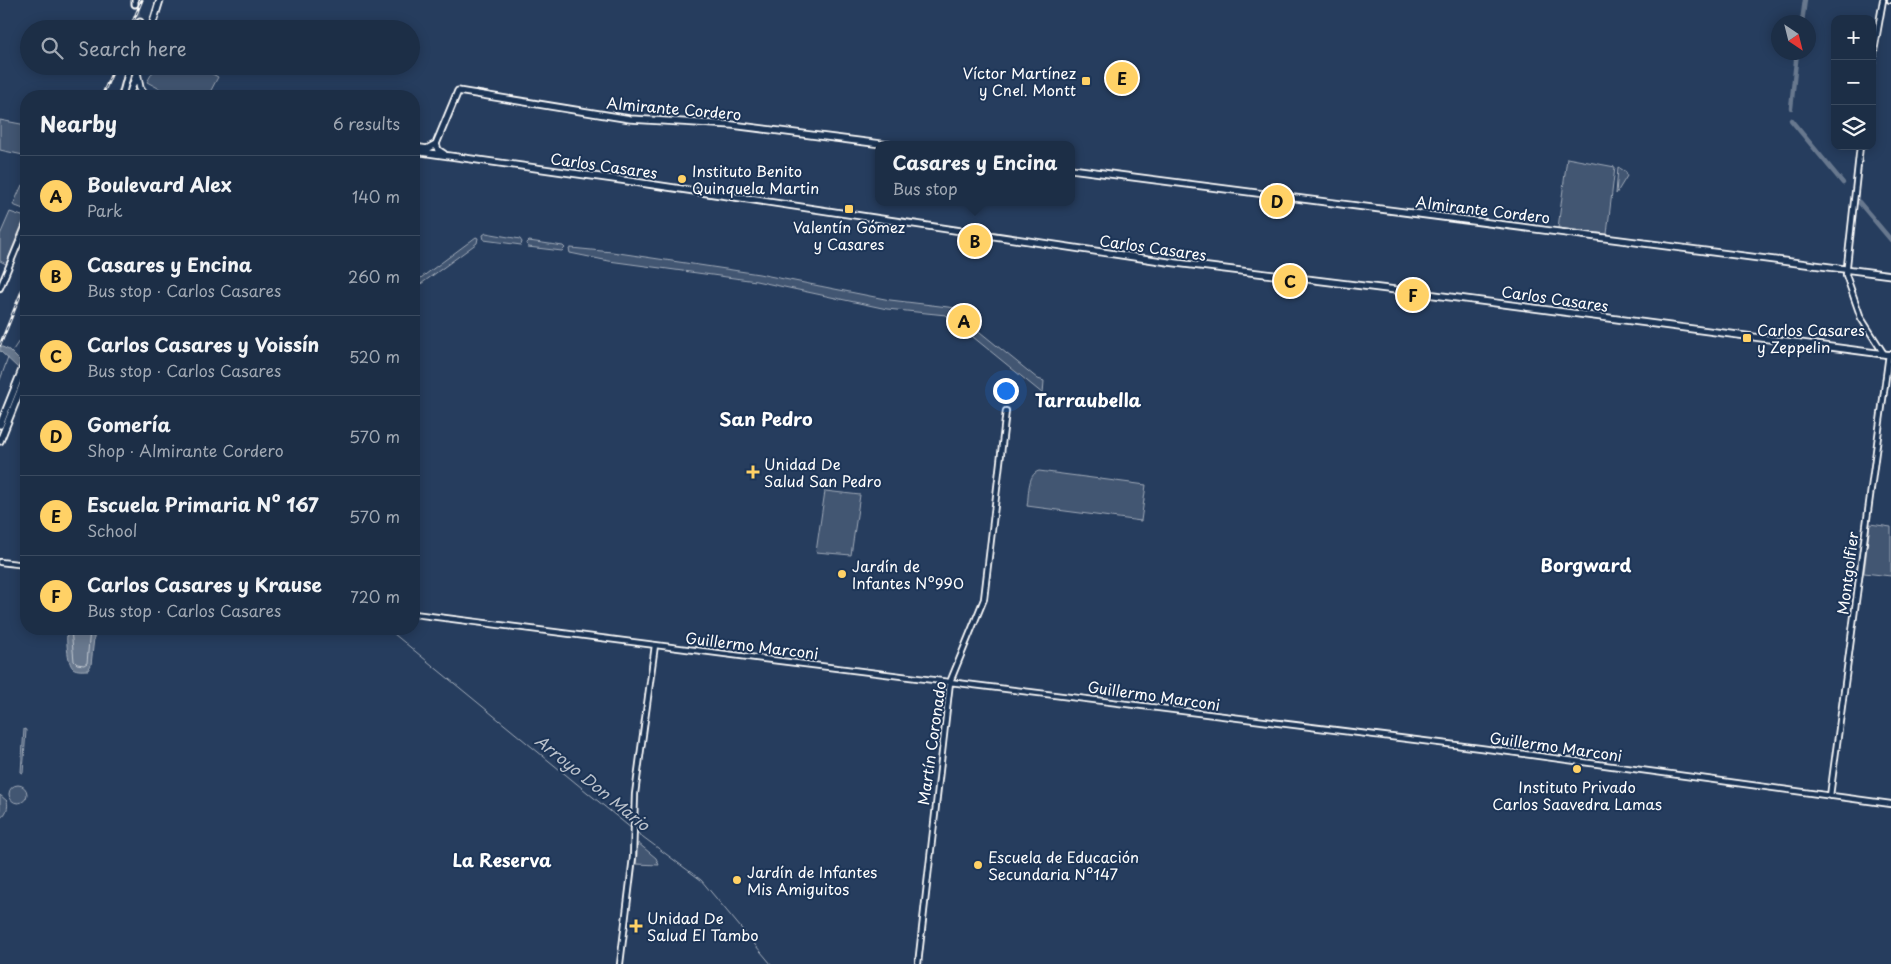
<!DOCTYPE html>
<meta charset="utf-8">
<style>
body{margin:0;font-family:"Playpen Sans",sans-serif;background:#293a51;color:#f1f3f6}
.controls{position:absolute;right:15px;top:15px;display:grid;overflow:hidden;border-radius:10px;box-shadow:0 2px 12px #0003}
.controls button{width:45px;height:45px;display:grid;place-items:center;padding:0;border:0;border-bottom:1px solid #3a4a5f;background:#1c2e46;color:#f1f3f6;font:25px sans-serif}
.compass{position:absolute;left:1771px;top:15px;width:45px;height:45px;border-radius:50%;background:#1c2e46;box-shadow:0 2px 12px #0003;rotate:145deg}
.you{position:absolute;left:1005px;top:390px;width:18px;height:18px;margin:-12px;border:4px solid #fff;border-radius:50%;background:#1a73e8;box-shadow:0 0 0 8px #1a73e833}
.badge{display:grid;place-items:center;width:32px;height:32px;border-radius:50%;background:#ffd166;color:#111;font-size:16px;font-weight:700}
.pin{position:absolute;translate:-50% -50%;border:2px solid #fff;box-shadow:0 1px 5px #0006}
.popup{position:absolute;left:875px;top:141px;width:200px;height:65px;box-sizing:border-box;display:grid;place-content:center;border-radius:10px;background:#1c2e46;filter:drop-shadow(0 1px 4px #0005);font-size:16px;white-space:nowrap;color:#a0a8b3}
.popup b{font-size:19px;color:#f1f3f6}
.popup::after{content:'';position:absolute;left:50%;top:100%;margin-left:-10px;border:10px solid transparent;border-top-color:#1c2e46}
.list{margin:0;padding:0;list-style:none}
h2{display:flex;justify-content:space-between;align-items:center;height:65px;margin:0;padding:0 20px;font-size:21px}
h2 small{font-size:16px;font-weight:400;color:#a0a8b3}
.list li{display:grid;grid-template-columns:32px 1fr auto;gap:15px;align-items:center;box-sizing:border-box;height:80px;padding:0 20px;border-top:1px solid #3a4a5f}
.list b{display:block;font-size:19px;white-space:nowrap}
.list p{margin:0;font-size:16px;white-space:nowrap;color:#a0a8b3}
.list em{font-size:16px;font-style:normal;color:#a0a8b3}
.icon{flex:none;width:28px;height:28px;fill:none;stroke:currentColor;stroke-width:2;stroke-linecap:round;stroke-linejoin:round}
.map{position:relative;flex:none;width:1891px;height:964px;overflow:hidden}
.search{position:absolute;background:#1c2e46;box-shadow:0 2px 12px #0003;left:20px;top:20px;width:400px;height:55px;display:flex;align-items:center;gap:12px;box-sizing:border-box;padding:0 18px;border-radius:28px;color:#a0a8b3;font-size:19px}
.panel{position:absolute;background:#1c2e46;box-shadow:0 2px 12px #0003;left:20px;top:90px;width:400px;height:545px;border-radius:20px}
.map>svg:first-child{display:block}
</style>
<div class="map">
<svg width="1891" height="964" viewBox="0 0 1891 964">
<rect width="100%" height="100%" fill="#263d5e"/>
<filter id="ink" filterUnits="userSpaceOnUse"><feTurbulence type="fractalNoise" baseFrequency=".02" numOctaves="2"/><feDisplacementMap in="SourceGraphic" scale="10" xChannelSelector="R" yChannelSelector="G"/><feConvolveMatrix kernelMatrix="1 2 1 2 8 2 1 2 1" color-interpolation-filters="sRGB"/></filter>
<g filter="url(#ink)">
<path fill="#425672" stroke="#a0aab8" d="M 156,66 L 198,66 L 218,77 L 208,96 L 173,96 L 147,82 Z
M 0,120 L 26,125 L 26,141 L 23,155 L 0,150 Z
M 1567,158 L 1615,167 L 1607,234 L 1558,228 Z
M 1618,167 L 1626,172 L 1627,176 L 1616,194 Z
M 22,185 L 26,185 L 26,210 L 13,205 Z
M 10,212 L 25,217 L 6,264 L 0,261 L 0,235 Z
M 486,233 L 520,239 L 522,242 L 521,245 L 484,240 L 483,235 Z
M 476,237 L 478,238 L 477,243 L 414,289 L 414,283 Z
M 529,241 L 563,246 L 565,248 L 562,251 L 528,247 L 527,243 Z
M 571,248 L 612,252 L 759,274 L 890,300 L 973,310 L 973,324 L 975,328 L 1038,379 L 1044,381 L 1043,394 L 946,315 L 887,309 L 756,281 L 609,261 L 570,253 L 569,249 Z
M 1039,471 L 1146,485 L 1141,521 L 1027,506 C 1029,496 1027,474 1039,471 Z
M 825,491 L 860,495 L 851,555 L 816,552 Z
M 1870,524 L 1891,527 L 1891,576 L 1864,573 Z
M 24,729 L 26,730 L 23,773 L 21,772 Z
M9 794a9 9 0 1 1 18 0a9 9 0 1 1-18 0Z
M 0,795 L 7,801 C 9,807 6,815 0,818 Z
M 638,843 L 656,858 L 659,865 L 636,864 Z"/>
<path fill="#67788e" stroke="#a4aebb" d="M 0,346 L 9,350 L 21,362 L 19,369 L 0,351 Z
M 67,629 L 95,629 L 91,665 L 88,670 C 83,670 77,671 73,668 C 67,663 66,636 67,629 Z"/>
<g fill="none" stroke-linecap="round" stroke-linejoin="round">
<path stroke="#c2c9d2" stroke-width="1" d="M 71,629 L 74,661 L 77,664 L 84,665 L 87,663 L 90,629"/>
<path stroke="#a4aebb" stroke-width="1" d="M 13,350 L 19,341 L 22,339 L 26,329
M 0,380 L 8,358
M 388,629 L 632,829
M 635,831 L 701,880 L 771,964"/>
<path stroke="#67788e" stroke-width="4.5" d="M 1802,22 L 1805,0
M 1791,108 L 1797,52
M 1791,120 L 1843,183
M 1859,202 L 1891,240"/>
<path stroke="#475a76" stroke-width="5" stroke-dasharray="5 2.5" stroke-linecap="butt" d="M 135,4 L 140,22"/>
<g stroke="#fff" stroke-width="8">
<path id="tertiary" d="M 1890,0 L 1891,0
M 1872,63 L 1883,0
M 1860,146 L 1846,275 L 1861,318 L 1884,354
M 0,288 L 26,225
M 0,562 L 26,565
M 414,614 L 764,659 L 1480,748 L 1891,804
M 1830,796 L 1889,354
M 620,964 L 633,857 L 635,794 L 655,645
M 918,964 L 950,682 L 984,599 L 1006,411"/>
</g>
<g stroke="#fff" stroke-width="9">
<path id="secondary" d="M 135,0 L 135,4
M 140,22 L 140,29
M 122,96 L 130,66"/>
</g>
<g stroke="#fff" stroke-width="9">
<path id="primary" d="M 151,29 L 160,0
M 137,72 L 140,88 L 145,96
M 129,96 L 139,66
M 414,147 L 427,149 L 436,144
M 414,151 L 621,180 L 1168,262 L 1412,292 L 1891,355
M 444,154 L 438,150 L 436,144 L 458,91 L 630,119 L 732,125 L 889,145
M 1071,169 L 1891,275
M 0,425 L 26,360
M 0,441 L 26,376"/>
</g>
<use href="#tertiary" stroke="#1d3557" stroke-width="4.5"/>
<use href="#secondary" stroke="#1d3557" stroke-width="5"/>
<use href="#primary" stroke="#1d3557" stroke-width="5.5"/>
<g stroke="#fff" stroke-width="3">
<path id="rail" d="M 130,29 L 142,0
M 102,96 L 115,66
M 0,345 L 26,281"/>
</g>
<use href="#rail" stroke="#1d3557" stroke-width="1" stroke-dasharray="4" stroke-linecap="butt"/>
</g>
</g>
<g fill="#ffd166" stroke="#1d3557" stroke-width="2">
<rect x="1081" y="76" width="10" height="10" rx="2.5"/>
<circle cx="682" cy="179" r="5"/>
<rect x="844" y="204" width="10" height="10" rx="2.5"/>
<rect x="1742" y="333" width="10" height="10" rx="2.5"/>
<path d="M750.5 464.5h5v5h5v5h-5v5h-5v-5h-5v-5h5z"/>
<circle cx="842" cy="574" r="5"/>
<circle cx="1577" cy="769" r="5"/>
<circle cx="978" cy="865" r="5"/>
<circle cx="737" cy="880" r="5"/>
<path d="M633.5 918.5h5v5h5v5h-5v5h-5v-5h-5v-5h5z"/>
</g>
<g text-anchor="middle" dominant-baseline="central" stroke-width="4" stroke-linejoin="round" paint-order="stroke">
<g font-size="15" fill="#fff" stroke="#1d3557" text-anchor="start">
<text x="1076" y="72" text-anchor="end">Víctor Martínez<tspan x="1076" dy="17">y Cnel. Montt</tspan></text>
<text x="692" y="170">Instituto Benito<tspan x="692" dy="17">Quinquela Martin</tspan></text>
<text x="849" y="226" text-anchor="middle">Valentín Gómez<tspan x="849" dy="17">y Casares</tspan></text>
<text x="1757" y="329">Carlos Casares<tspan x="1757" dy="17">y Zeppelin</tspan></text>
<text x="764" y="463">Unidad De<tspan x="764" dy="17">Salud San Pedro</tspan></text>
<text x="852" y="565">Jardín de<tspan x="852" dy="17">Infantes Nº990</tspan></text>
<text x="1577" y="786" text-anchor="middle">Instituto Privado<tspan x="1577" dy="17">Carlos Saavedra Lamas</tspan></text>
<text x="988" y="856">Escuela de Educación<tspan x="988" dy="17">Secundaria Nº147</tspan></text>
<text x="747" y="871">Jardín de Infantes<tspan x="747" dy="17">Mis Amiguitos</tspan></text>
<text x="647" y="917">Unidad De<tspan x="647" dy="17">Salud El Tambo</tspan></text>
</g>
<g font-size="15" fill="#fff" stroke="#1d3557">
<text transform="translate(674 108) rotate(5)">Almirante Cordero</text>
<text transform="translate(604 165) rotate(8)">Carlos Casares</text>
<text transform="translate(1483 209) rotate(7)">Almirante Cordero</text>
<text transform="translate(1153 247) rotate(8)">Carlos Casares</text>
<text transform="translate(1555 298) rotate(8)">Carlos Casares</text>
<text transform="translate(1847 573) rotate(-83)">Montgolfier</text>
<text transform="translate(752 645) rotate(7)">Guillermo Marconi</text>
<text transform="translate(1154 695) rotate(8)">Guillermo Marconi</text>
<text transform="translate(931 743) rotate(-82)">Martín Coronado</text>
<text transform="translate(1556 746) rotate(8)">Guillermo Marconi</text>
</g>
<g font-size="16" font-style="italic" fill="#bbc2cc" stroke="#1d3557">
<text transform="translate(593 782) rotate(39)">Arroyo Don Mario</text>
</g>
<g font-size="18" font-weight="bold" fill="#fff" stroke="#1d3557">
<text x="1088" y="399">Tarraubella</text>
<text x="766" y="418">San Pedro</text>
<text x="1586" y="564">Borgward</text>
<text x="502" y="859">La Reserva</text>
</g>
</g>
</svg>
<div class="controls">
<button>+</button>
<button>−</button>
<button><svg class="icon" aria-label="layers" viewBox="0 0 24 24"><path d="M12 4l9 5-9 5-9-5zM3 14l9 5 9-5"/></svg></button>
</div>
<svg class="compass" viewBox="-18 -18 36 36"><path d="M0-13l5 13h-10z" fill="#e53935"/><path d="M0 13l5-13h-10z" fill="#a0a8b3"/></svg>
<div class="you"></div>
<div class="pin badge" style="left:964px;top:321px">A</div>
<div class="pin badge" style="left:975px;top:241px">B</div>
<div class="popup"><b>Casares y Encina</b>Bus stop</div>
<div class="pin badge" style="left:1290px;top:281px">C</div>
<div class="pin badge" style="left:1277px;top:201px">D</div>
<div class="pin badge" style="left:1122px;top:78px">E</div>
<div class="pin badge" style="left:1413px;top:295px">F</div>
<div class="search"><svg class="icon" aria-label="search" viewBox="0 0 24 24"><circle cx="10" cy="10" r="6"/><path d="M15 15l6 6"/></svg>Search here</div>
<section class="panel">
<h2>Nearby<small>6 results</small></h2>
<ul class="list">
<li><span class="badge">A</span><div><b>Boulevard Alex</b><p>Park</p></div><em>140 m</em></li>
<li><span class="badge">B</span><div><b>Casares y Encina</b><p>Bus stop · Carlos Casares</p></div><em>260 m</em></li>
<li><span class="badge">C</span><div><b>Carlos Casares y Voissín</b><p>Bus stop · Carlos Casares</p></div><em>520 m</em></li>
<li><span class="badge">D</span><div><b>Gomería</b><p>Shop · Almirante Cordero</p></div><em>570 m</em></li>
<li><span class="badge">E</span><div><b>Escuela Primaria Nº 167</b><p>School</p></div><em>570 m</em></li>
<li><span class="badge">F</span><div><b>Carlos Casares y Krause</b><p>Bus stop · Carlos Casares</p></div><em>720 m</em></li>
</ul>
</section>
</div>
